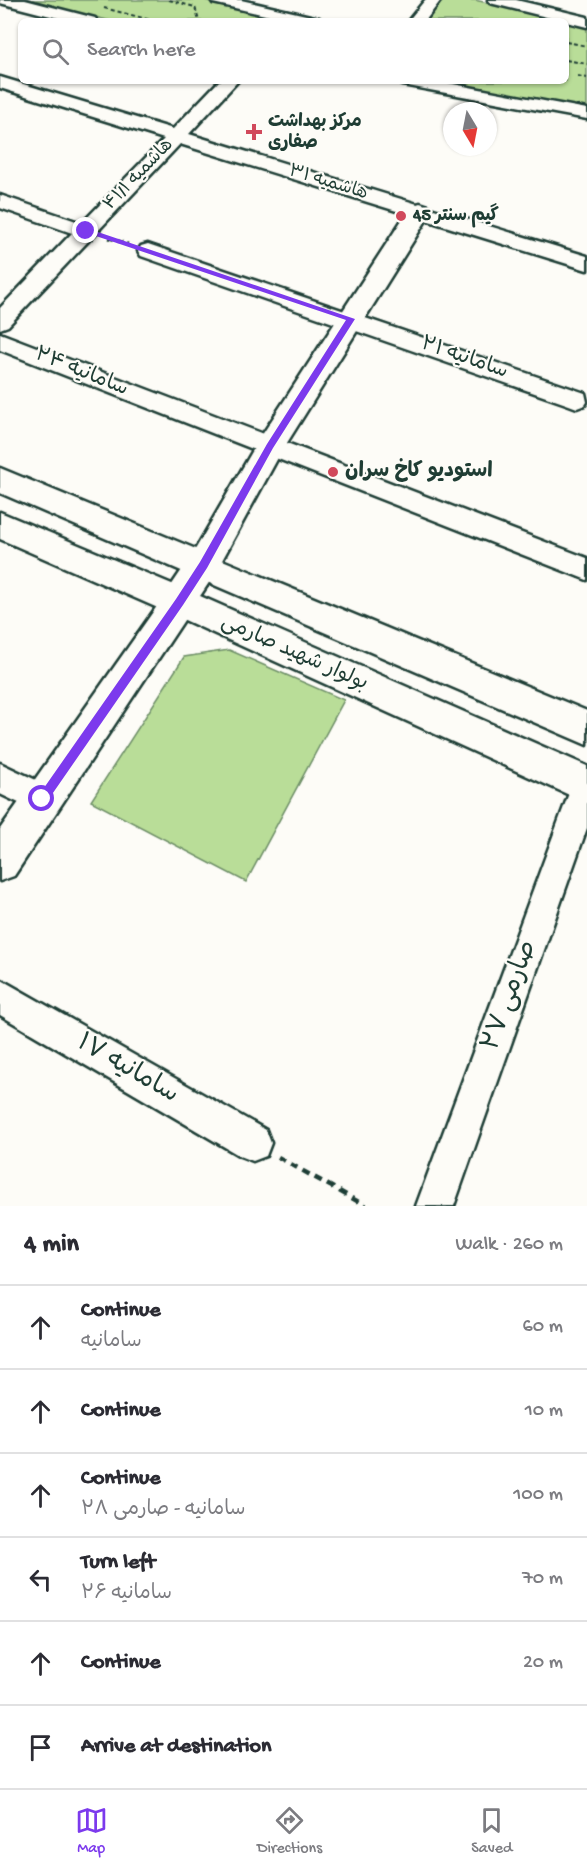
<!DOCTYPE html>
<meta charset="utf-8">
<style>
body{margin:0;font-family:"Gochi Hand","Playpen Sans Arabic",sans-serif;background:#f2f2f3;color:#2b2b33}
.compass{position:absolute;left:443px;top:102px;width:54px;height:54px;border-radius:50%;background:#fff;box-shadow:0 2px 4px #0004;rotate:170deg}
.stop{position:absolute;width:18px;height:18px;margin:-14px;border:4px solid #7c3aed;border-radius:50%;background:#fff}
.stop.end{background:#7c3aed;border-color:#fff;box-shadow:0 2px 6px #0008}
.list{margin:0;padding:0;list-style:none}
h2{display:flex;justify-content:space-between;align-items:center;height:78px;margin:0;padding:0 24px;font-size:26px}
h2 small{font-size:20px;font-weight:400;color:#7c7c81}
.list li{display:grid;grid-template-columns:39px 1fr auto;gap:18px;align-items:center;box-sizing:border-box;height:84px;padding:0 24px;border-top:2px solid #e1e1e2}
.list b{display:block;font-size:22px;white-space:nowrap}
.list p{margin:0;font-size:20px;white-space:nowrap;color:#7c7c81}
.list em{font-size:20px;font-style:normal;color:#7c7c81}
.icon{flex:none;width:33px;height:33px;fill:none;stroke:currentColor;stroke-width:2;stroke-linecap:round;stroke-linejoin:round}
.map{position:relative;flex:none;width:587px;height:1206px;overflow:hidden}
.search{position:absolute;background:#fff;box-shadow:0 2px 4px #0004;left:18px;right:18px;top:18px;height:66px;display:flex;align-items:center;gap:15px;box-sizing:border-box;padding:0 21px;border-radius:9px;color:#7c7c81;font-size:22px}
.sheet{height:582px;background:#fff}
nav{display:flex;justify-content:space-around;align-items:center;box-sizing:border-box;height:84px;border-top:2px solid #e1e1e2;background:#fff;font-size:16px;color:#7c7c81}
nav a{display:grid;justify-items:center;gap:3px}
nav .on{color:#7c3aed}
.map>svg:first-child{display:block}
</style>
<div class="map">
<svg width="587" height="1206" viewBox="0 0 587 1206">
<rect width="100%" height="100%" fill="#fdfcf7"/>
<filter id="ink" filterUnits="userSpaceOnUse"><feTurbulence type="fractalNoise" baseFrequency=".0167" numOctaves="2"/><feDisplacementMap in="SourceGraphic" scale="12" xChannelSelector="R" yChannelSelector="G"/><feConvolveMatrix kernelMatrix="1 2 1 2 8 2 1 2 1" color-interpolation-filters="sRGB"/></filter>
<g filter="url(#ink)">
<path fill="#b9dd98" stroke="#6c8d66" stroke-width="1.5" d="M 27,0 L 204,0 L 260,13 L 253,21 L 111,21 Z
M 440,0 L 475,0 L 563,21 L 427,21 Z
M 566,22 L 587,27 L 587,108 L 440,81 L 566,81 Z
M 229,650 L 344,700 L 246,882 L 91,801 L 184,657 Z"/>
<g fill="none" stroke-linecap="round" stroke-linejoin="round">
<g stroke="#1f3d34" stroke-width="5">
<path id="minor" d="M 0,0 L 25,0 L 95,18 L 97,21 L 70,21 L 0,3 Z
M 211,0 L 241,0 L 319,18 L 321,21 L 291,21 L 213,3 Z
M 425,0 L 441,0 L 425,21 L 408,21 Z
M 488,0 L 516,0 L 587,17 L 587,27 L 490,3 Z
M 0,77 L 173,129 L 219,81 L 238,81 L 189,134 L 587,256 L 587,270 L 180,144 L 8,326 L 0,329 L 0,308 L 72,233 L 0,208 L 0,195 L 82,223 L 164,139 L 0,88 Z
M 399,81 L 437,81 L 587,109 L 587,119 L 408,86 L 402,85 Z
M 148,244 L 585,393 L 587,402 L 585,405 L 577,408 L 569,405 L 141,256 L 138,251 L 141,246 Z
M 0,333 L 587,558 L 587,580 L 0,350 Z
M 0,763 L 53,788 L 57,799 L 53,810 L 42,814 L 0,794 Z
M 587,770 L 587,828 L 454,1206 L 416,1206 L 572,785 L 576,775 Z
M 0,979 L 266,1130 L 271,1143 L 266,1156 L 253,1161 L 240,1156 L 0,1015 Z"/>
</g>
<g stroke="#1f3d34" stroke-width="5">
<path id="tertiary" d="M 420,203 L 429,206 L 432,211 L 280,454 L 214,575 L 14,876 L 0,881 L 0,829 L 167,592 L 192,555 L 260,438 L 411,206 Z"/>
</g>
<g stroke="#1f3d34" stroke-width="5">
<path id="secondary" d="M 0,468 L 587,711 L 587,745 L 0,493 Z
M 0,512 L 191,592 L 587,766 L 587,803 L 167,612 L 0,539 Z"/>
</g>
<path stroke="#1f3d34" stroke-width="2" stroke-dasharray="4 3" stroke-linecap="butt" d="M 169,0 L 195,7 L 199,21
M 104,8 L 155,21
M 566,42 L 587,46
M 566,60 L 587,64
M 578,76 L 587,78"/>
<path stroke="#1f3d34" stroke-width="3" stroke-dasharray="5 4" stroke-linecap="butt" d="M 109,238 L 128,244"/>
<path stroke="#1f3d34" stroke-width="4.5" stroke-dasharray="8 6" stroke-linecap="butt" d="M 278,1157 L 366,1206"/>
<use href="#minor" fill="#fdfcf7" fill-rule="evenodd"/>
<use href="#tertiary" fill="#fdfcf7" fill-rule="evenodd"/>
<use href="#secondary" fill="#fdfcf7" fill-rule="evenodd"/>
</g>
</g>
<path fill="#7c3aed" d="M 86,228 L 355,319 L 273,448 L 207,568 L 183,605 L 46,803 L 42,804 L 37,799 L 39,795 L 176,599 L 200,562 L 267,444 L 346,320 L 84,232 Z"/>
<g fill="#d1495b" stroke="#fdfcf7" stroke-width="2">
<path d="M251 123h6v6h6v6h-6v6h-6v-6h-6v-6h6z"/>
<circle cx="401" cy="216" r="6"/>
<circle cx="333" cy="472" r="6"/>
</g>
<g text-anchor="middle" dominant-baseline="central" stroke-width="4.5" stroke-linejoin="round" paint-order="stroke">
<g font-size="18" font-weight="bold" fill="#1f3d34" stroke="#fdfcf7" text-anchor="start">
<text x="268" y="122">مرکز بهداشت<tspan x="268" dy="21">صفاری</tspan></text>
<text x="413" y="216">گیم سنتر 45</text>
</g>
<g font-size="18" fill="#1f3d34" stroke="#fdfcf7">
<text transform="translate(139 175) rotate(-46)">هاشمیه ۴۱/۱</text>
<text transform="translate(328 183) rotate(17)">هاشمیه ۳۱</text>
</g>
<g font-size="21" fill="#1f3d34" stroke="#fdfcf7">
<text transform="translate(464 359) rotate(19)">سامانیه ۲۱</text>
<text transform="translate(81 373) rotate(22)">سامانیه ۲۴</text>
<text transform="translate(294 654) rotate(24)">بولوار شهید صارمی</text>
</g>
<g font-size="21" font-weight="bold" fill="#1f3d34" stroke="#fdfcf7" text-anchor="start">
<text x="345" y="472">استودیو کاخ سران</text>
</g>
<g font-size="26" fill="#1f3d34" stroke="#fdfcf7">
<text transform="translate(511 996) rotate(-70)">صارمی ۲۷</text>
<text transform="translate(127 1070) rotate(30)">سامانیه ۱۷</text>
</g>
</g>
</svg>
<svg class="compass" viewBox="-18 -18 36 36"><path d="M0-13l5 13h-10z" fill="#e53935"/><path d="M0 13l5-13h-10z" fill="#7c7c81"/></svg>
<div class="stop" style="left:42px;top:799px"></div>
<div class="stop end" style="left:86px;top:231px"></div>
<div class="search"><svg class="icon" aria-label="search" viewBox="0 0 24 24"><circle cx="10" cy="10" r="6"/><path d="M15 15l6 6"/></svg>Search here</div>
</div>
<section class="sheet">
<h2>4 min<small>Walk · 260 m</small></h2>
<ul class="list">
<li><svg class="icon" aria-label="ahead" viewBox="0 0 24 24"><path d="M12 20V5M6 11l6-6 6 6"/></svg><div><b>Continue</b><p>سامانیه</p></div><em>60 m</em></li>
<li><svg class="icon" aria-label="ahead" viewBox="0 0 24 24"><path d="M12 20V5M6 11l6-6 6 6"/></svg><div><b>Continue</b></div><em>10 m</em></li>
<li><svg class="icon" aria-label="ahead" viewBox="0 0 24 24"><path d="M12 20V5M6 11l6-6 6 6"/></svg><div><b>Continue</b><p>سامانیه - صارمی ۲۸</p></div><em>100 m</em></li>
<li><svg class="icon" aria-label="left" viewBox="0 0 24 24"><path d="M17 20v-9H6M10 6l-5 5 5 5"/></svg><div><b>Turn left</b><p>سامانیه ۲۶</p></div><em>70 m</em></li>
<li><svg class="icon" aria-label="ahead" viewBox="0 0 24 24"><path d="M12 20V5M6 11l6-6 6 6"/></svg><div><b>Continue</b></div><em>20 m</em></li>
<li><svg class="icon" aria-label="arrive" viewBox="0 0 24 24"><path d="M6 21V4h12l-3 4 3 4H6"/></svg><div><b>Arrive at destination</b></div></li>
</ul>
</section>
<nav>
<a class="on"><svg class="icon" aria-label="map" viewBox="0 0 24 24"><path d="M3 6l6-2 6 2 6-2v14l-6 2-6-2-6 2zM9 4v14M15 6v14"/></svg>Map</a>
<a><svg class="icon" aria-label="directions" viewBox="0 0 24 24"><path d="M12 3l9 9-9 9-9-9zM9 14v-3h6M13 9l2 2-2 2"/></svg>Directions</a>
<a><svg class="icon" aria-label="saved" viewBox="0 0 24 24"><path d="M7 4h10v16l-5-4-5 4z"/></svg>Saved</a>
</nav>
